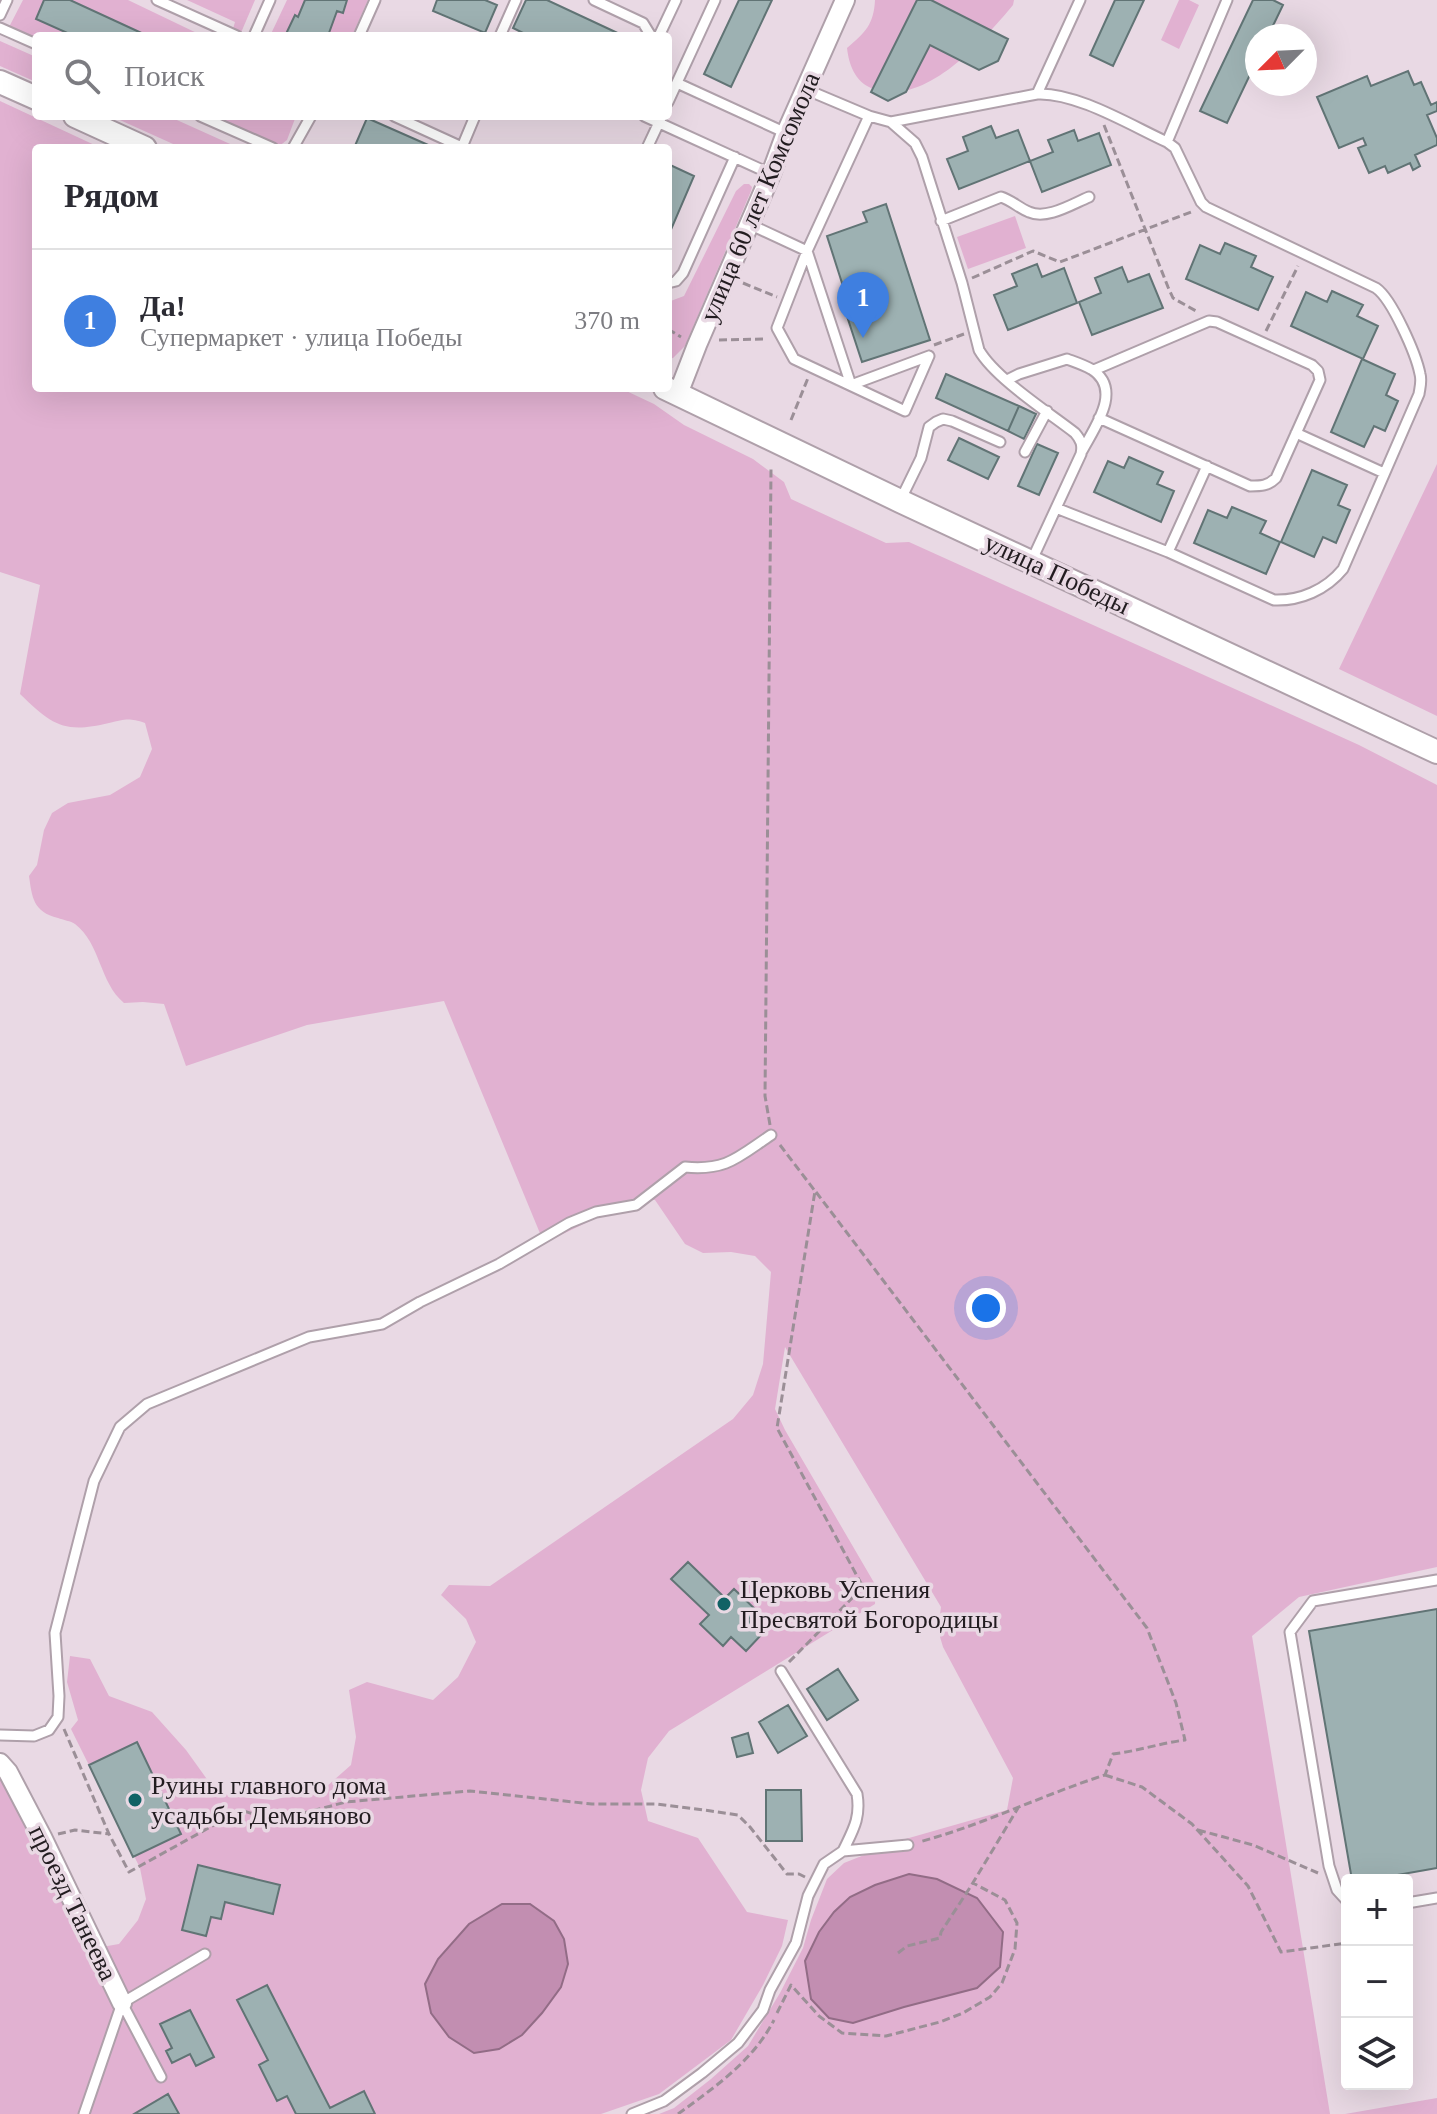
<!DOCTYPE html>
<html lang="ru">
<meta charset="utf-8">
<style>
body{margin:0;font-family:Georgia,serif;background:#f2f2f3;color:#2b2b33}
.controls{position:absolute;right:24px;bottom:24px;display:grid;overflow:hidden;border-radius:8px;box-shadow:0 8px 32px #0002}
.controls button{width:72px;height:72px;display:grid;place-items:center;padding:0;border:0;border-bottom:2px solid #e1e1e2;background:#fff;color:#2b2b33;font:40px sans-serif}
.compass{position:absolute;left:1245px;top:24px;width:72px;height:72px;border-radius:50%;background:#fff;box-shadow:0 8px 32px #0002;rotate:246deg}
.you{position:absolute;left:986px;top:1308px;width:28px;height:28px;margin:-20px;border:6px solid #fff;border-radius:50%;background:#1a73e8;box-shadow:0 0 0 12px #1a73e833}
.badge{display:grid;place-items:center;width:52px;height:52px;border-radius:50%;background:#7c3aed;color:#fff;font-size:26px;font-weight:700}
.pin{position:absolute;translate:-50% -66px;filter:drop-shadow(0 2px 4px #0008)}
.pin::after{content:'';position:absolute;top:42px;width:28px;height:24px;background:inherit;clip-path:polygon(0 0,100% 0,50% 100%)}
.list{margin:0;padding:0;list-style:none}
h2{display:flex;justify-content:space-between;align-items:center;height:104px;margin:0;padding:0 32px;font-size:34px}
h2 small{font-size:26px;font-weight:400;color:#7c7c81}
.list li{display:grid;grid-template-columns:52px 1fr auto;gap:24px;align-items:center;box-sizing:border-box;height:144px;padding:0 32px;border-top:2px solid #e1e1e2}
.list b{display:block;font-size:30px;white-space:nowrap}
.list p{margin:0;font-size:26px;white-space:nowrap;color:#7c7c81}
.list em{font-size:26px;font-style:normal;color:#7c7c81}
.icon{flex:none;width:44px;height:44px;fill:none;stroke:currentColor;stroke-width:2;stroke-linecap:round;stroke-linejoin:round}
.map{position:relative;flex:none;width:1437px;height:2114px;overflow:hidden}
.search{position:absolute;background:#fff;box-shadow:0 8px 32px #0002;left:32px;top:32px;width:640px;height:88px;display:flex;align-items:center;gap:20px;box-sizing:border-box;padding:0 28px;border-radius:8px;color:#7c7c81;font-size:30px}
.panel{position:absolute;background:#fff;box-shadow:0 8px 32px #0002;left:32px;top:144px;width:640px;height:248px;border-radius:8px}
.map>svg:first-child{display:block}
</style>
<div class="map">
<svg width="1437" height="2114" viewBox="0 0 1437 2114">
<rect width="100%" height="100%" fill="#e9d9e4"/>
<path fill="#e1b1d1" d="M 23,0 L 128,0 L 203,36 L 36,36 L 36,41 L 8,29 Z
M 187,0 L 255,0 L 240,35 L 232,32 L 235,22 Z
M 287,0 L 305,0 L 298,17 L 285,36 L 270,36 Z
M 347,0 L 368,0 L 352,36 L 332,36 L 329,33 L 337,11 L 343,12 Z
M 875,0 L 1014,0 L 1013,5 C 984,40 923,110 871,88 C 855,81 849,65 847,48 C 865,33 874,24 875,0 Z
M 1179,0 L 1189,0 L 1199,5 L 1179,49 L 1161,40 Z
M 0,41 L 36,57 L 36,82 L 0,66 Z
M 0,101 L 101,148 L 36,148 L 36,388 L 620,388 L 654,404 L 684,425 L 753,459 L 784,482 L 791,499 L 886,543 L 909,542 L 1359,745 L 1437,785 L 1437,1567 L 1299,1597 L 1252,1636 L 1330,2114 L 659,2114 L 674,2108 L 711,2079 L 748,2046 L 780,1993 L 803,1948 L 811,1920 L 827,1879 L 844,1863 L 902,1840 L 1007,1810 L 1013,1778 L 943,1647 L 938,1630 L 941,1607 L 785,1347 L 775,1409 L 785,1430 L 876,1586 L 875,1604 L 669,1731 L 648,1758 L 641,1790 L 648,1821 L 698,1838 L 747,1912 L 788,1920 L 782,1946 L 763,1985 L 731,2040 L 659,2094 L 601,2114 L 0,2114 L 0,1777 L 82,1941 L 96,1948 L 119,1944 L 138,1920 L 146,1899 L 140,1868 L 71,1729 L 78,1720 L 67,1682 L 70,1656 L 90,1659 L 109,1696 L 152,1712 L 186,1750 L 214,1789 L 230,1796 L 273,1800 L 326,1787 L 351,1765 L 356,1737 L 349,1690 L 367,1682 L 433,1700 L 458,1677 L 476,1642 L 466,1619 L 441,1595 L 449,1585 L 490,1586 L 733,1419 L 753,1395 L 763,1364 L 771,1272 L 755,1256 L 731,1252 L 703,1253 L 685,1244 L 655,1200 L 638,1198 L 544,1243 L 444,1001 L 307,1025 L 186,1066 L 164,1004 L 143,1002 L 124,1003 C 99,982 101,944 75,924 C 71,921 63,920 58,918 C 33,912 32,897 29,876 L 37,865 L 44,830 L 52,813 L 68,803 L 110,795 L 140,777 L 152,749 L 145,723 C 129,718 126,719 109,723 C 64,734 52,725 20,694 L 40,585 L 0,572 Z
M 111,116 L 168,116 L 239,148 L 182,148 Z
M 207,116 L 296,116 L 287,140 L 278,147 Z
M 744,184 L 749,184 L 752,187 L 751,191 L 685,346 L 673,358 L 668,359 L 668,302 L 684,296 L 736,191 Z
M 1015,216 L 1026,248 L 968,269 L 957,237 Z
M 1437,464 L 1437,716 L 1339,669 Z
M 1437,2098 L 1437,2114 L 1345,2114 Z"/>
<path fill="#c28eb1" stroke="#926c86" stroke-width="2" d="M 909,1874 L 937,1879 L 977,1898 L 1003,1932 L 1000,1967 L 977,1988 L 904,2007 L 853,2023 L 829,2018 L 811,1999 L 805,1961 L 819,1932 L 834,1912 L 850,1897 L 875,1885 Z
M 502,1904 L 530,1904 L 554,1921 L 564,1939 L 568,1964 L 561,1987 L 542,2013 L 522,2035 L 499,2049 L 474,2053 L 449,2037 L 431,2013 L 425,1984 L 438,1959 L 469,1924 Z"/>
<path fill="#9db1b2" stroke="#617475" stroke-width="2" d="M 44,0 L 70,0 L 148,36 L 74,36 L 36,19 Z
M 305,0 L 347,0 L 343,13 L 337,11 L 329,33 L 332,36 L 285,36 L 295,15 L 298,17 Z
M 437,0 L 485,0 L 497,5 L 485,33 L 433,11 Z
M 526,0 L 547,0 L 624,36 L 529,36 L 513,28 Z
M 739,0 L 772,0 L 731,87 L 704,74 Z
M 917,0 L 931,0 L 1008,39 L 998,61 L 979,70 L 930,45 L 906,92 L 888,101 L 871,92 Z
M 1115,0 L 1144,0 L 1113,66 L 1090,55 Z
M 1253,0 L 1273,0 L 1283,5 L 1268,36 L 1257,36 L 1257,60 L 1227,123 L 1200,111 Z
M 1408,71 L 1414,85 L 1421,82 L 1431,105 L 1437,102 L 1437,111 L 1427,115 L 1437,138 L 1437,145 L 1415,155 L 1420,166 L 1413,170 L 1410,163 L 1388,173 L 1385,166 L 1369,173 L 1358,148 L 1366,145 L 1363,138 L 1339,148 L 1317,97 L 1367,76 L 1371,86 Z
M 367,118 L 435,148 L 354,148 Z
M 991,126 L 996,138 L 1018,130 L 1030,161 L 959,189 L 947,159 L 968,151 L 963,137 Z
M 1074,130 L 1078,141 L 1099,133 L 1111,165 L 1042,192 L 1030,161 L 1053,152 L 1048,140 Z
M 668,164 L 694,176 L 670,232 L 668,231 Z
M 886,204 L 930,340 L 862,362 L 844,307 L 849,305 L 827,236 L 867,222 L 863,212 Z
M 1225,243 L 1256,256 L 1251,267 L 1273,277 L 1258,310 L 1186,279 L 1200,245 L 1220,254 Z
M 1037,264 L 1042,277 L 1064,268 L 1077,303 L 1008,330 L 994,295 L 1017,286 L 1012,274 Z
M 1122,267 L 1128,282 L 1149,274 L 1163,308 L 1092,335 L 1079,302 L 1101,293 L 1095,278 Z
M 1332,291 L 1363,305 L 1357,316 L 1378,326 L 1363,359 L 1291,326 L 1306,292 L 1327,302 Z
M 1362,359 L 1395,374 L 1386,395 L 1398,401 L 1385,431 L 1374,426 L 1364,447 L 1331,432 Z
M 946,374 L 1019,406 L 1008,431 L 936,398 Z
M 1019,406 L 1036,414 L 1024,439 L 1008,431 Z
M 959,438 L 999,457 L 988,479 L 948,460 Z
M 1037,444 L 1058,453 L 1039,495 L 1018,486 Z
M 1129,457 L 1163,472 L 1157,484 L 1174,491 L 1161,522 L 1094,492 L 1108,461 L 1124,468 Z
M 1312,470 L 1347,485 L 1338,505 L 1350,510 L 1336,543 L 1323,537 L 1314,557 L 1281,542 Z
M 1232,507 L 1266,521 L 1260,533 L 1280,542 L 1266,574 L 1194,543 L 1208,510 L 1227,518 Z
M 688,1562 L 725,1598 L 734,1589 L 757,1611 L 748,1620 L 762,1634 L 746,1651 L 731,1637 L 723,1646 L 700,1624 L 709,1615 L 671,1579 Z
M 1437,1609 L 1437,1868 L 1369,1880 L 1352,1880 L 1309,1631 Z
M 838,1669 L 858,1700 L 827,1720 L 807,1689 Z
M 788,1705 L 807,1736 L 778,1753 L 759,1722 Z
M 748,1733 L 753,1753 L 737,1757 L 732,1738 Z
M 137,1742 L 181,1834 L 133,1857 L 89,1765 Z
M 766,1790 L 801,1790 L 802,1841 L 766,1841 Z
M 198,1865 L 280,1885 L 273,1914 L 225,1902 L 221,1919 L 211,1917 L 206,1936 L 182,1930 Z
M 267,1985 L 330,2108 L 364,2091 L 375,2114 L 296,2114 L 287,2096 L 277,2101 L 259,2065 L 268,2060 L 237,2000 Z
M 190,2010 L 214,2057 L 196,2066 L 190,2054 L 172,2063 L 166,2051 L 172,2048 L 160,2024 Z
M 168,2094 L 179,2114 L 134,2114 Z"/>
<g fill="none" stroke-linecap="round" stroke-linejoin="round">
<g stroke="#afa0aa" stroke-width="13">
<path id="service" d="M 157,0 L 237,36
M 594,0 L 643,23 L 651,36
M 0,15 L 7,0
M 0,28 L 36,44
M 254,36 L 270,0
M 359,36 L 375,0
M 500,36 L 516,0
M 659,36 L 676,0
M 677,83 L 786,133
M 805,89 L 869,116 L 891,122 L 1037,94 C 1076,92 1130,125 1167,142 L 1175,148 L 1201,202 L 1206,207 L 1376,288 C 1392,299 1416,354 1420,374 C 1422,381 1420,387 1419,394 L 1343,569 C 1326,590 1300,601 1274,600 L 1168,552 L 1056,508
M 1037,94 L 1080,0
M 668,102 L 715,0
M 200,116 L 273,148
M 394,116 L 464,148
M 644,116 L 771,174
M 891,122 L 915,143 L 922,157 L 962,283 L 979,350 C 995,378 1048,412 1075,433 C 1081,440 1083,445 1081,454 L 1031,562
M 1167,142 L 1227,0
M 462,147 L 475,116
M 293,148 L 311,116
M 647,148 L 662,116
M 941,221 L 1001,197 C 1011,200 1019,208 1029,212 C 1047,220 1072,204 1089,197
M 749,224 L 807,251 L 869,116
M 807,251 L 777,328 L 794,359 L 905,411 L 929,356
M 807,251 L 851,385
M 668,283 L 676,281 L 683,273 L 735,157
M 1094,370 L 1209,321 L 1217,322 L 1312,365 L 1318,371 L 1320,380 L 1276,478 C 1268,486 1261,486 1250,486 L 1099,418
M 1007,380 L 1019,374 L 1067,359 C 1075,362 1084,365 1091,369 C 1124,389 1094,428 1082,451
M 851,385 L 929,356
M 1296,433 L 1384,473
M 1025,452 L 1047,411
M 900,501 L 921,458 L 929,427 L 936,422 L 943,419 L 952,421 L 1000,442
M 1168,552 L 1207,466
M 781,1671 L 857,1794 C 861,1818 853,1830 843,1851
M 0,1735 L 34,1736 L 49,1730 L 58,1717 L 59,1696 L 55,1633 L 94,1481 L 120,1427 L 147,1404 L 309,1337 L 382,1324 L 420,1302 L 499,1264 L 569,1223 L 596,1212 L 636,1205 L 685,1167 C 727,1171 738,1157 771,1135
M 1347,1901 L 1337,1890 L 1329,1866 L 1290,1632 L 1313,1601 L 1437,1580
M 1407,1903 L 1437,1898
M 122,2003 L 161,2077
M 84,2114 L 122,2003 L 205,1954
M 632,2114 L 664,2101 L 702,2073 L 738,2043 L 763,2010 L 770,1990 L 796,1943 L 808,1896 L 824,1864 L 843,1851 L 908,1845"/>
</g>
<g stroke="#afa0aa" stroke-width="22">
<path id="minor" d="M 678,394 L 697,345 L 771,174 L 786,133 L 845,0
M 0,1763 L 8,1772 L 42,1837 L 122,2003"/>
</g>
<g stroke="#afa0aa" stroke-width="26">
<path id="tertiary" d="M 0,82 L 36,98
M 75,116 L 145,148
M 665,388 L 900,501 L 1437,752"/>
</g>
<path stroke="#9b8f97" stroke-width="3" stroke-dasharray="8 4" stroke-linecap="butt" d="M 1104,125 L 1168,287 L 1173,298 L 1196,311
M 972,278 L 1033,251 L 1060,262 L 1191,212
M 743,283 L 777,297
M 668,329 L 681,337
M 1266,331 L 1298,266
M 719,340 L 767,339
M 934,345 L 964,334
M 791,420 L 808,378
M 770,1125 L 765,1096 L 771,469
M 780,1145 L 815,1191 L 777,1428 L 863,1587 L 789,1662
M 816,1192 L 1147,1628 L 1176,1703 L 1185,1740 C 1161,1743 1138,1751 1113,1754 L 1105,1775 C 1042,1795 983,1825 919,1842
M 64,1729 L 109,1834 L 129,1872 L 241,1810 L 274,1821 L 346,1802 L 470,1791 L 592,1804 L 656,1804 L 711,1811 L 738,1815 L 750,1827 L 787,1874 L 799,1874 L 805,1877
M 1105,1775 L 1142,1787 L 1192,1824 L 1248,1886 L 1281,1952 L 1347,1943
M 1198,1830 L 1253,1845 L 1318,1873
M 58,1834 L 75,1830 L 109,1834
M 898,1953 L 907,1946 L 940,1938 L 941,1932 L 971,1886 L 1018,1808
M 777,2013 L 791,1985 L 819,2016 L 842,2033 L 886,2036 L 940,2022 L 963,2013 L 990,1997 L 1002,1983 L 1015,1949 L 1017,1923 L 1005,1900 L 973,1883
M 678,2114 C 715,2087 753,2061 774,2020"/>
<use href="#service" stroke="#fff" stroke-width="9"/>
<use href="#minor" stroke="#fff" stroke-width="18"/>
<use href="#tertiary" stroke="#fff" stroke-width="22"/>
</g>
<g fill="#116265" stroke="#e9d9e4" stroke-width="3">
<circle cx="724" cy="1604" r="8"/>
<circle cx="135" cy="1800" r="8"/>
</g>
<g text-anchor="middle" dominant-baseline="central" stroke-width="7" stroke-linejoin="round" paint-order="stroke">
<g font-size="26" fill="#221c20" stroke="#e9d9e4">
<text transform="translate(760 197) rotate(-67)">улица 60 лет Комсомола</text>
<text transform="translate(1057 574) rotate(25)">улица Победы</text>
<text transform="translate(73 1903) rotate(64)">проезд Танеева</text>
</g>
<g font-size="26" fill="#221c20" stroke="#e9d9e4" text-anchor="start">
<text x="740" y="1589">Церковь Успения<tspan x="740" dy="30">Пресвятой Богородицы</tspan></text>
<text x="151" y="1785">Руины главного дома<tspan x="151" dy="30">усадьбы Демьяново</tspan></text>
</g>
</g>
</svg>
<div class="controls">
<button>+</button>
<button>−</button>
<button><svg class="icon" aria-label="layers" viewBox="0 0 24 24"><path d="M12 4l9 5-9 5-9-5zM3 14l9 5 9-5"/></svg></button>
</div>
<svg class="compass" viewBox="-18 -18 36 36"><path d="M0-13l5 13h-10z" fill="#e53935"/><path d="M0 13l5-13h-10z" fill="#7c7c81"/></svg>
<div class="you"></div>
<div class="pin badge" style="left:863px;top:338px;background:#3f7fe0">1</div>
<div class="search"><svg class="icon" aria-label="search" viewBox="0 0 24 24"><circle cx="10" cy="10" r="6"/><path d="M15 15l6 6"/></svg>Поиск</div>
<section class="panel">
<h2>Рядом<small></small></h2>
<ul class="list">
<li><span class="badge" style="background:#3f7fe0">1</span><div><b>Да!</b><p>Супермаркет · улица Победы</p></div><em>370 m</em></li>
</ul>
</section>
</div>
